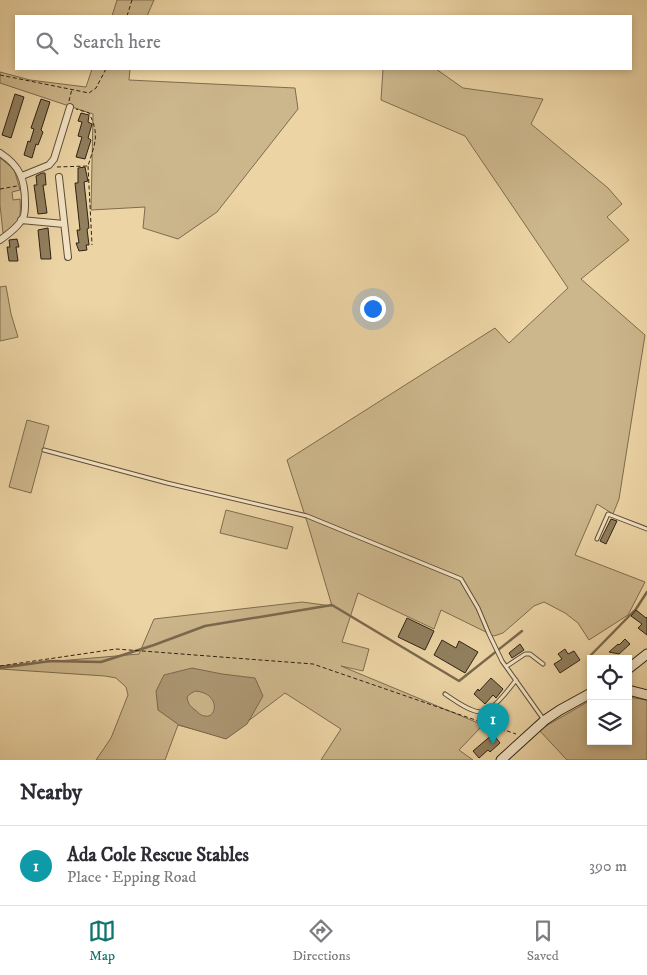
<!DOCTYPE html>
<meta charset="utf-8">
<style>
body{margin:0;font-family:"IM FELL DW Pica",serif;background:#f7f7f7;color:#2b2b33}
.controls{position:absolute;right:15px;bottom:15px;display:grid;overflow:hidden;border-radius:0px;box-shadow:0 2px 8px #0003}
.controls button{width:45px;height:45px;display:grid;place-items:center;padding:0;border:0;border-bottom:1px solid #e1e1e2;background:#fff;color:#2b2b33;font:25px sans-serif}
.you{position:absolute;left:372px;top:308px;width:18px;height:18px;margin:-12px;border:4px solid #fff;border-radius:50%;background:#1a73e8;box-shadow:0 0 0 8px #1a73e833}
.badge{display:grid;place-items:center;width:32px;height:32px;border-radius:50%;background:#0f766e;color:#fff;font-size:16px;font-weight:700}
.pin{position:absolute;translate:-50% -41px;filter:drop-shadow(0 1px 2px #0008)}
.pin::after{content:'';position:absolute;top:26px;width:18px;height:15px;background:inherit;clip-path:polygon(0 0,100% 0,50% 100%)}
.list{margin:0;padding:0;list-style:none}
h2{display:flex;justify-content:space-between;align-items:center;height:65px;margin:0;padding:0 20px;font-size:21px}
h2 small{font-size:16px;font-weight:400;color:#7c7c81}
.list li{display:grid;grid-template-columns:32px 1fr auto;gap:15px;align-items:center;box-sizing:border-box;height:80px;padding:0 20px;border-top:1px solid #e1e1e2}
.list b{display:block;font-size:19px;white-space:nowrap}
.list p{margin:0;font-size:16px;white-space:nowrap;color:#7c7c81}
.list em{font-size:16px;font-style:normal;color:#7c7c81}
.icon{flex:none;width:28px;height:28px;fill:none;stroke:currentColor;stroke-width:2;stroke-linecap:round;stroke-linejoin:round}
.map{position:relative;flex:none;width:647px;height:760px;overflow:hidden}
.search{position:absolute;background:#fff;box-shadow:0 2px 8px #0003;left:15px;right:15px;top:15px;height:55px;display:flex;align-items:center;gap:12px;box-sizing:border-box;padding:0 18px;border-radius:0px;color:#7c7c81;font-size:19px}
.sheet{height:145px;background:#fff}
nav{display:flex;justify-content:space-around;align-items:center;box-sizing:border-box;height:70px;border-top:1px solid #e1e1e2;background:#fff;font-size:14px;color:#7c7c81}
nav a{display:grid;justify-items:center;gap:2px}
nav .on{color:#0f766e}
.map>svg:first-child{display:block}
</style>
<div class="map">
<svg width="647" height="760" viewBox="0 0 647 760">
<rect width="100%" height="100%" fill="#ecd4a4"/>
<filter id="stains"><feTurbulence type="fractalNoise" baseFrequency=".004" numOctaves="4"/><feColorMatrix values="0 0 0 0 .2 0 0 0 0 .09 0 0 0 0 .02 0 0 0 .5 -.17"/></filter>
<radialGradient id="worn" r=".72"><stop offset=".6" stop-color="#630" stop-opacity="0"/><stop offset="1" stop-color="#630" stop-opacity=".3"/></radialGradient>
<path fill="#ccb68b" stroke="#7e6c4f" d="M 117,0 L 154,0 L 147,16 L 112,16 Z
M 92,69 L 130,69 L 129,80 L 295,88 L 298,109 L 217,212 L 178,239 L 143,228 L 145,207 L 91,210 L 93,114 L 0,83 L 0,72 L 30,80 L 86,87 Z
M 383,69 L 436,69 L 463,88 L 543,99 L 531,124 L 608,188 L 622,204 L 607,217 L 629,240 L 581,279 L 645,335 L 619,499 L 613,514 L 597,504 L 575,555 L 645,582 L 628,615 L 589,640 L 578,623 L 565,613 L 544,602 L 534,606 L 503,633 L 494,636 L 441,610 L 434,629 L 358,593 L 342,642 L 369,649 L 363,671 L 341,666 L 483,725 L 459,750 L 473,760 L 321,760 L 341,729 L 285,693 L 226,738 L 178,725 L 165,760 L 96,760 L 111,738 L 128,695 L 126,687 L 116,678 L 105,676 L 0,669 L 0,666 L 139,654 L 154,619 L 302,602 L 332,606 L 309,528 L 287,460 L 495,328 L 509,343 L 568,288 L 465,136 L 381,100 Z
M 0,158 L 14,169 L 20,190 L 12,192 L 13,200 L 20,199 C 21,217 21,225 3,233 L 0,205 Z
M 6,286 L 11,314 L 18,337 L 0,341 L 0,287 Z
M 27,420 L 49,426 L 31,493 L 9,487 Z
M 226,510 L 293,527 L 287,549 L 220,533 Z
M 628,697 L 647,700 L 647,760 L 567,760 L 539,730 L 591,700 L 591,741 L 628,741 Z"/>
<path fill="#ac9773" stroke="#7a684d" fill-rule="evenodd" d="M 192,668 L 222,674 L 255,678 L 263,696 L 247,724 L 226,739 L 179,725 L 158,710 L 156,691 L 164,675 ZM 195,691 C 221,693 217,719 205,716 C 201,716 198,712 195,710 C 190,706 188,704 187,697 L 190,694 Z"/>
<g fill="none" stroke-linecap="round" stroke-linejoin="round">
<path stroke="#7a684d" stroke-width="2.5" d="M 590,656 L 636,609 L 647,592
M 0,668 L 50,661 L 101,662 L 154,645 L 205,626 L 332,605 L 459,681 L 522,631"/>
</g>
<path fill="#917f5e" stroke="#2f2213" d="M 15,94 L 24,97 L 11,138 L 2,135 Z
M 41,99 L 50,102 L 41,130 L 43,132 L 38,145 L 36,144 L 32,158 L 24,155 L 28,141 L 30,142 L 34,129 L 31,128 Z
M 81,113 L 89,115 L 88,122 L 92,124 L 88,138 L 91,140 L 85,159 L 76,157 L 82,137 L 78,136 L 82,122 L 78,121 Z
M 85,167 L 88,181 L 84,182 L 89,228 L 87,229 L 89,245 L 86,245 L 87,250 L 79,251 L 76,243 L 79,243 L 77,230 L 80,230 L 75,183 L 78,183 L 78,168 Z
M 42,173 L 45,173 L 46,185 L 43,185 L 47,213 L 38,214 L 34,185 L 37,185 L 36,176 Z
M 48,228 L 51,259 L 41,259 L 38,230 Z
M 17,239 L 19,247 L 16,247 L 18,261 L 9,261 L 7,247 L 10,247 L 9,240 Z
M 611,519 L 617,521 L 606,544 L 600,541 Z
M 636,610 L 646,618 L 647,617 L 647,635 L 638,628 L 642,624 L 631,616 Z
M 407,618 L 434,631 L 425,650 L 398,637 Z
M 625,639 L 630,644 L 619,654 L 609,652 L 618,644 L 619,645 Z
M 442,640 L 456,648 L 459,641 L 478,652 L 465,673 L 434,655 Z
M 520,644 L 524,650 L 512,658 L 509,653 Z
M 565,649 L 568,654 L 574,651 L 580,660 L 560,673 L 554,664 L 562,659 L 558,654 Z
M 491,678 L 503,689 L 496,698 L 493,695 L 485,704 L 474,694 L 478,689 L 479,691 Z
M 493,734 L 500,743 L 490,752 L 488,750 L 479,758 L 473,751 Z"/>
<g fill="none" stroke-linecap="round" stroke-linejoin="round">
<g stroke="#5e4e37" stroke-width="5">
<path id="lane" d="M 44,450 L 167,483 L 307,516 L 461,579 L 478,608 L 489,634 L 502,661 L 544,720
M 597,539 L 608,514 L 647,529
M 507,666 L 525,654 L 530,654 L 543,664
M 445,694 C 454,700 470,712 481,712 C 491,713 510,688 516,680"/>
</g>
<g stroke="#5e4e37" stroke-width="8">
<path id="street" d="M 0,153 C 20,166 25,179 25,203 C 25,207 25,212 24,215 C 22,224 7,235 0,240
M 22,176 L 49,165 L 54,159 L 70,107
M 59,177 L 68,257
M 21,220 L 64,224"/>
</g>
<g stroke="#2f2213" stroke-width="11">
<path id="secondary" d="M 628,669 L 647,654
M 628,690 L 647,695
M 501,760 L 545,720 L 560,710 L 591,693"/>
</g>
<path stroke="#2f2213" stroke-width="1" stroke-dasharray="4 2.5" stroke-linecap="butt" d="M 127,16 L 132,0
M 0,75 L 89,93 L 96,88 L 106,69
M 69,101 L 72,89
M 88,166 L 92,245
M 57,167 L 88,166 C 95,143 100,135 89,113 L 76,109
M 0,189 L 17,186
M 0,666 L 116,649 L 313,664 L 516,734"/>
<use href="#lane" stroke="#f3e3c4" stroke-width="3"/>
<use href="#street" stroke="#f3e3c4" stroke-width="6"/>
<use href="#secondary" stroke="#f3e3c4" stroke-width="9"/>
</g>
<rect width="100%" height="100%" filter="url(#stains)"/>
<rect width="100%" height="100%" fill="url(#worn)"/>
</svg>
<div class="controls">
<button><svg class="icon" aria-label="locate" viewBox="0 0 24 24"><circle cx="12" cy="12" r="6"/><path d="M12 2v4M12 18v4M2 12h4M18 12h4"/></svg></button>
<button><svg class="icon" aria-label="layers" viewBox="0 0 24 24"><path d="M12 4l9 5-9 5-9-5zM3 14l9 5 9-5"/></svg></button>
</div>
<div class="you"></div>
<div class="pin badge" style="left:493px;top:744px;background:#0f9aa8">1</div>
<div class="search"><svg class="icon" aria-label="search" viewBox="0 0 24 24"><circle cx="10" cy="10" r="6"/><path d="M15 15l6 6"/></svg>Search here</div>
</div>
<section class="sheet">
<h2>Nearby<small></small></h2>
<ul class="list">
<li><span class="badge" style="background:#0f9aa8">1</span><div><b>Ada Cole Rescue Stables</b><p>Place · Epping Road</p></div><em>390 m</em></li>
</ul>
</section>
<nav>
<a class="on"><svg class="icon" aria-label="map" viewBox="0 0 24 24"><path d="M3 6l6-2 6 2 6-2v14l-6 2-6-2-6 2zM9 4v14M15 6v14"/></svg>Map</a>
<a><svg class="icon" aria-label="directions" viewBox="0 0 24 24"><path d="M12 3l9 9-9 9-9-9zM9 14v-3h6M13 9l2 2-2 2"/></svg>Directions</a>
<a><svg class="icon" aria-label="saved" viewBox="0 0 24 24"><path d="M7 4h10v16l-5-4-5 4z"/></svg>Saved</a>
</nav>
